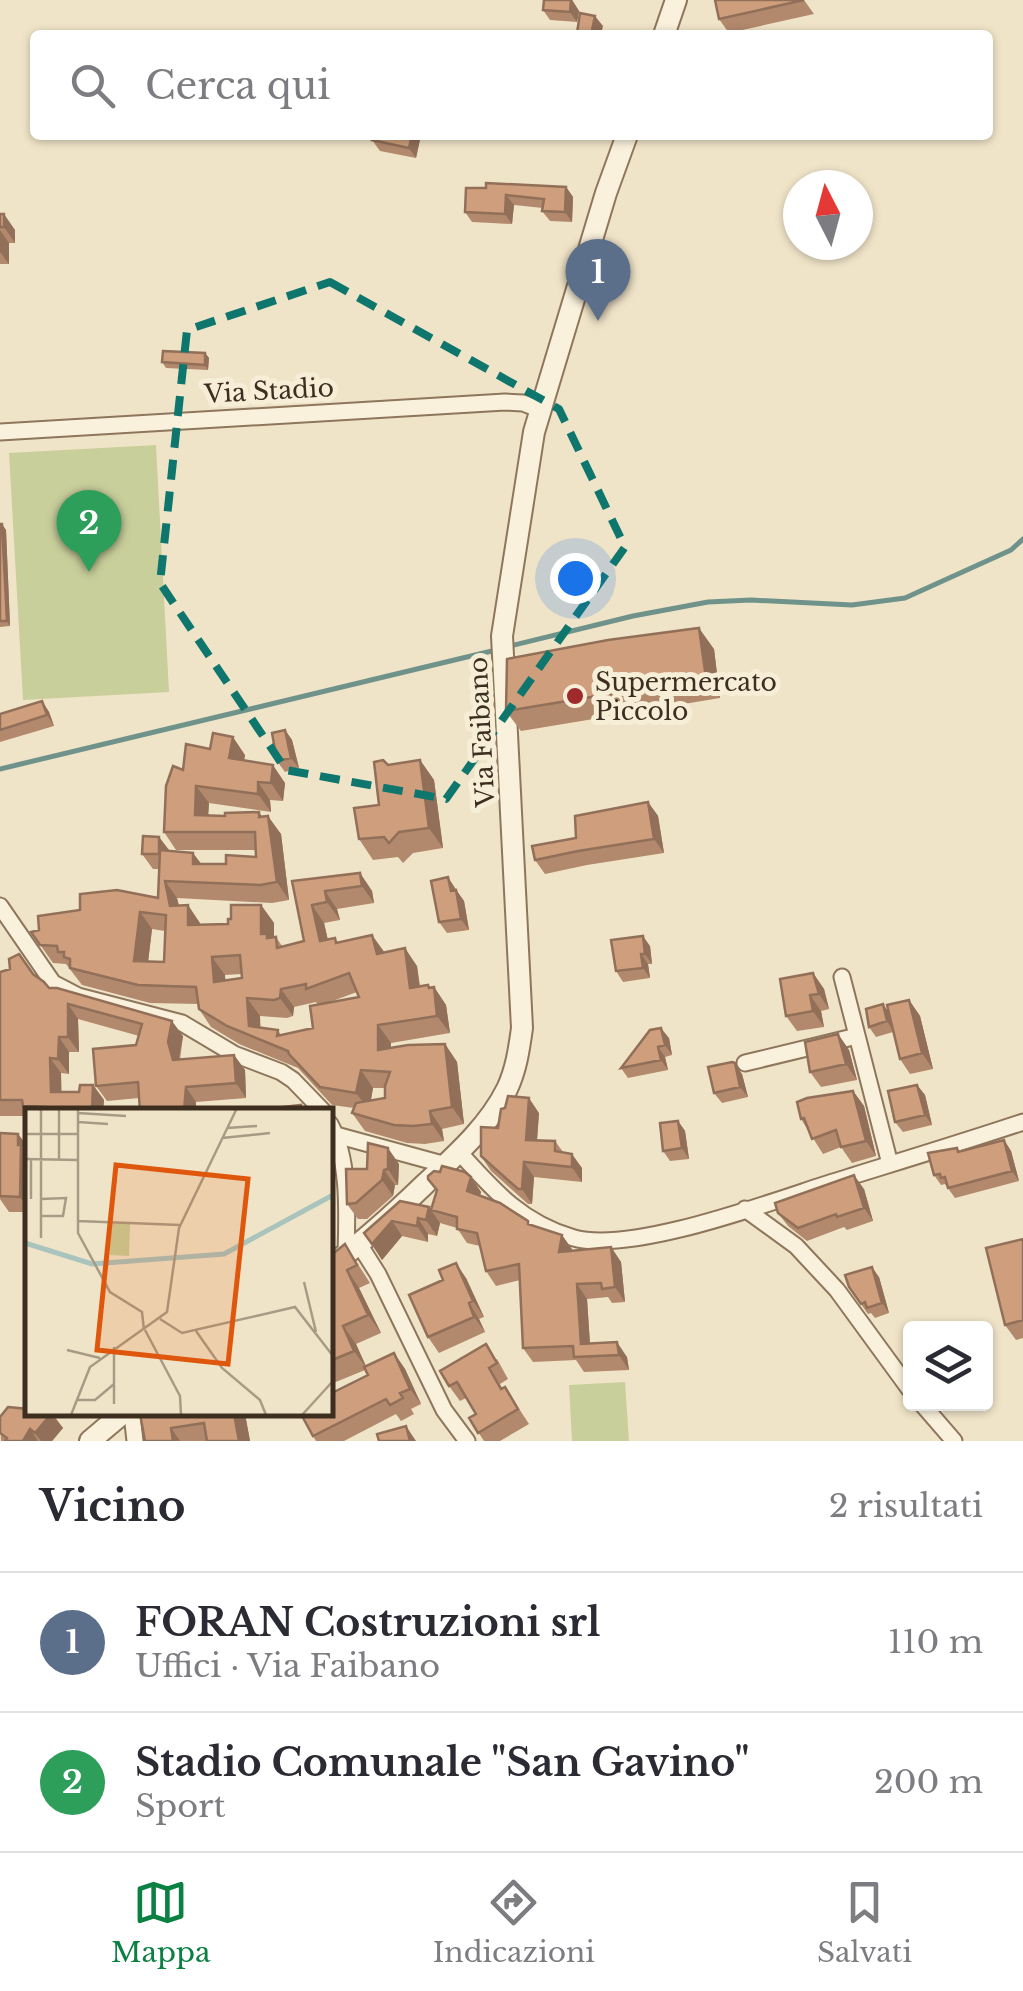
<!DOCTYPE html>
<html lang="it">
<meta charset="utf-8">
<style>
body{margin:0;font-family:"Libre Baskerville",serif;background:#f2f2f3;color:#2b2b33}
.controls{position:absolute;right:30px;bottom:30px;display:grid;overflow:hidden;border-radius:10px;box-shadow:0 2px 8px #0004}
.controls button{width:90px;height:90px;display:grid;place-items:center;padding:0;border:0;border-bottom:2px solid #e1e1e2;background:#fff;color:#2b2b33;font:50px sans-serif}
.compass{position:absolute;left:783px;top:170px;width:90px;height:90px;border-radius:50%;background:#fff;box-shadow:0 2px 8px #0004;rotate:354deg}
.you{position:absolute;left:575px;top:578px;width:35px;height:35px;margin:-25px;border:8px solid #fff;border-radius:50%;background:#1a73e8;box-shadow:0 0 0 15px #1a73e833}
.badge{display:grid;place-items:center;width:65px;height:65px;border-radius:50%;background:#0b8043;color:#fff;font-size:32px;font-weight:700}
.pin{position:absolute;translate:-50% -82px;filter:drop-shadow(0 2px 5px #0008)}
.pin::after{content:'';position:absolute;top:52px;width:35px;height:30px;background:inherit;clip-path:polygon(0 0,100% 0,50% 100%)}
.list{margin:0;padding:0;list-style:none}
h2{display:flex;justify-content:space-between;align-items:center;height:130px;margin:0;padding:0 40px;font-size:42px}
h2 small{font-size:32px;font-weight:400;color:#7c7c81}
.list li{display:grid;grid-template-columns:65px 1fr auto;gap:30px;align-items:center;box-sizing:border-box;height:140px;padding:0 40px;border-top:2px solid #e1e1e2}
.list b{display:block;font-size:38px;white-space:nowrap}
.list p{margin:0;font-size:32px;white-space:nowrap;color:#7c7c81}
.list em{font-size:32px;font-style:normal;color:#7c7c81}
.icon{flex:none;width:55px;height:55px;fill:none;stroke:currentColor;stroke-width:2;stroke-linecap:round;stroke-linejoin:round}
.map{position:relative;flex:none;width:1023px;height:1441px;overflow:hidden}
.search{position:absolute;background:#fff;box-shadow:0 2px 8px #0004;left:30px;right:30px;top:30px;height:110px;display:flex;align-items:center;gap:25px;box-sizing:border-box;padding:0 35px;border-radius:10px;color:#7c7c81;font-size:38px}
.sheet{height:410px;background:#fff}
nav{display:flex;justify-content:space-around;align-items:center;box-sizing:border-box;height:140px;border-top:2px solid #e1e1e2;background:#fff;font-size:28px;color:#7c7c81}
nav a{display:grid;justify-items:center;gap:5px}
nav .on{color:#0b8043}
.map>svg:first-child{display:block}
</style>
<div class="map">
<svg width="1023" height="1441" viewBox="0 0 1023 1441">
<rect width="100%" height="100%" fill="#f0e4c8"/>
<path fill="#c9cf9b" d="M 156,445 L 169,692 L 23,700 L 9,453 Z
M 625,1382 L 629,1441 L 572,1441 L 569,1385 Z"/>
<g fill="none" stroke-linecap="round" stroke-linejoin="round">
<path stroke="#6f938a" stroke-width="5" d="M 506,647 L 633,616 L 708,602 L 751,600 L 852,605 L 905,598 L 1011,550 L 1023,539
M 0,769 L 496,650"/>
<g stroke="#8d765c" stroke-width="19">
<path id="minor" d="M 0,432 L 505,402 L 523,403 L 541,410
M 0,906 L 53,983 L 78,996 L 182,1023 L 234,1054 L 281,1072 L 293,1080 L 323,1111
M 842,977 L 890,1164
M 745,1063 L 857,1036
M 330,1124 C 350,1160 347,1215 346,1255
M 336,1135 L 446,1165
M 459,1152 C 494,1191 522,1223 574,1238 C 633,1254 773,1201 833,1182 C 897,1162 960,1143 1023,1122
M 745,1209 L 796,1246 L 837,1290 L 910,1390
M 359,1244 L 378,1274 L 444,1410 L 467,1441
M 922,1404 L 954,1441
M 132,1414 L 135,1441"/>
</g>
<g stroke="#8d765c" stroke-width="24">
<path id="tertiary" d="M 664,35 L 676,0
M 330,1266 C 365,1241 395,1213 425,1184 C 456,1155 488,1127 507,1089 C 516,1070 519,1050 522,1028 L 502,636 L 534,432 L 606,193 L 627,135
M 90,1441 L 122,1414"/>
</g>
<use href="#minor" stroke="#faf1dc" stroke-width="15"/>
<use href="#tertiary" stroke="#faf1dc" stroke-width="20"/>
</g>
<path fill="#b2896c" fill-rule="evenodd" d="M 572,0 L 579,11 L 577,22 L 550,20 L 543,10 Z
M 804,0 L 814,14 L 729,33 L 719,19 Z
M 374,135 L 421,135 L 416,158 L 380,151 L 372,140 Z
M 566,187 L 573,197 L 572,222 L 550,221 L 542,211 L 543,208 L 514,205 L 512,224 L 472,222 L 465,212 L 466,188 Z
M 0,214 L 15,230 L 15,243 L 9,243 L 9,264 L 0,264 Z
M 205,353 L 209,358 L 208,370 L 166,368 L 162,362 Z
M 0,524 L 6,530 L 10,626 L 0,627 Z
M 714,649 L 720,698 L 521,731 L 506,711 Z
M 42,701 L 49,712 L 54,726 L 0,742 L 0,714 Z
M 285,730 L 292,740 L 299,768 L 285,772 L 277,761 Z
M 245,755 L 244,761 L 285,783 L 283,801 L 270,800 L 271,812 L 209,803 L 208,816 L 262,816 L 281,834 L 289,900 L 272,903 L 177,898 L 179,905 L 188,905 L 200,925 L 228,924 L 231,919 L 261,905 L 274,923 L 274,937 L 276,937 L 282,946 L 304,941 L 292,881 L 360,873 L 372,891 L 374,903 L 337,909 L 340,920 L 324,923 L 328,940 L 335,938 L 338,943 L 384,953 L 417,966 L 420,986 L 434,987 L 446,1005 L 450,1033 L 391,1043 L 390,1048 L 445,1044 L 457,1062 L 464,1124 L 442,1129 L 444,1141 L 425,1144 L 407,1143 L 365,1131 L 352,1113 L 354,1108 L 332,1105 L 298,1068 L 239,1044 L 211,1027 L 199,1009 L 198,1004 L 150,1003 L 82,985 L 66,964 L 53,963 L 31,932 L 158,898 L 159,869 L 153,869 L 142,854 L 159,837 L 170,851 L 201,864 L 226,864 L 256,857 L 256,850 L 176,850 L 164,832 L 183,770 ZM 152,929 L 165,931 L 164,962 L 148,962 ZM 241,974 L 242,978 L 225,980 L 225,975 ZM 357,992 L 359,997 L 327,1003 ZM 316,1002 L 318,1005 L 313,1028 L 281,1035 L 278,1030 L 260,1028 L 260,1016 L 287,1018 L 293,1016 L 294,1007 ZM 373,1088 L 385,1088 L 385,1098 L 371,1100 Z
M 420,760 L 434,780 L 443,848 L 413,853 L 403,863 L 398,857 L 373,860 L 359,839 L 379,805 L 388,765 Z
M 648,802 L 658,816 L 664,853 L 587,865 L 545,874 L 535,860 Z
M 455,888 L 464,901 L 469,930 L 447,933 L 439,922 Z
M 650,946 L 652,964 L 648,964 L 650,978 L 623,982 L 616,971 Z
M 0,972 L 33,974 L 49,988 L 183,1036 L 180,1060 L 234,1055 L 245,1070 L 246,1098 L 196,1102 L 196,1111 L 140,1111 L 139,1098 L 107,1101 L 96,1086 L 136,1045 L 139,1036 L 78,1019 L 79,1052 L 69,1052 L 69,1074 L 61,1073 L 61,1092 L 79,1092 L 93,1085 L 104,1100 L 103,1111 L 28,1111 L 28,1116 L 0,1116 Z
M 813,973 L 824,989 L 829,1009 L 821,1011 L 824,1027 L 797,1031 L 786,1016 Z
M 909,1000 L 920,1016 L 933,1069 L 910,1074 L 900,1059 L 893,1032 L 876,1037 L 869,1027 L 883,1004 L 888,1012 Z
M 838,1034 L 849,1050 L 857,1080 L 821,1087 L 810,1072 Z
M 669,1038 L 672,1055 L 665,1057 L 668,1070 L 628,1078 L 621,1068 Z
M 742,1074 L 748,1097 L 722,1103 L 714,1093 Z
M 917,1085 L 925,1095 L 932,1125 L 903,1132 L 895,1122 Z
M 853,1091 L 864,1106 L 876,1156 L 852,1163 L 841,1147 L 823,1154 L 801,1119 Z
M 539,1113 L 537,1140 L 555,1141 L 563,1152 L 582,1168 L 582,1182 L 534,1177 L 532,1204 L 528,1204 L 491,1171 L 481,1156 L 498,1128 Z
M 678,1121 L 685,1131 L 689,1159 L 670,1161 L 663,1151 Z
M 0,1133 L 18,1134 L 28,1147 L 28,1212 L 9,1212 L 0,1199 Z
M 1004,1140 L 1011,1151 L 1019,1181 L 955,1198 L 945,1184 L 941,1185 L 934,1175 L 960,1152 Z
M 399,1164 L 398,1185 L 395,1185 L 393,1196 L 367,1219 L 358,1219 L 347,1204 L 367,1169 Z
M 471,1177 L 481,1192 L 480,1196 L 531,1225 L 562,1235 L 572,1251 L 611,1247 L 621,1262 L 625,1302 L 612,1303 L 608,1297 L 587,1299 L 590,1344 L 627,1357 L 629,1370 L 584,1372 L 576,1360 L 533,1362 L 523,1348 L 520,1280 L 496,1286 L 486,1271 L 480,1246 L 467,1243 L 457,1228 L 440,1223 L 437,1236 L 428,1234 L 428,1242 L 402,1236 L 382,1260 L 364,1233 L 400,1201 L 431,1209 L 436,1191 L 428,1179 Z
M 864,1189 L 873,1221 L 847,1230 L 844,1227 L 807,1241 L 788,1226 L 778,1213 Z
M 1023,1239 L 1023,1338 L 1016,1340 L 1005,1325 L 999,1298 Z
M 345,1244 L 370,1283 L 359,1288 L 381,1333 L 356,1344 L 366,1366 L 394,1353 L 405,1369 L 421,1404 L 411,1409 L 414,1414 L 401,1421 L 396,1414 L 344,1441 L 316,1441 L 313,1436 L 368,1375 L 365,1370 L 331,1384 L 330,1383 L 330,1256 Z
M 879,1277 L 889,1313 L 875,1318 L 871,1313 L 868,1314 L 849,1287 Z
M 466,1278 L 484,1317 L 479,1319 L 485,1332 L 439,1353 L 428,1337 Z
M 497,1359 L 508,1379 L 500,1384 L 502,1388 L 505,1387 L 529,1424 L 500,1441 L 484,1441 L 469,1418 L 476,1414 L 466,1398 L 460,1401 L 449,1386 Z
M 28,1414 L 53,1414 L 63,1428 L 52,1441 L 1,1441 L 0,1417 Z
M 142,1414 L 245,1414 L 250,1441 L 145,1441 Z"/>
<path fill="#916f58" d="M 572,0 L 579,11 L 577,22 L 570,12 Z
M 595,16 L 603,26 L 601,35 L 591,35 Z
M 412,135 L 421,135 L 416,158 L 409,148 Z
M 566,187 L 573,197 L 572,222 L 565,212 Z
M 506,195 L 514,205 L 512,224 L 505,214 Z
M 4,214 L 15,230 L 15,243 L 4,227 Z
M 0,230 L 9,243 L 9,264 L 0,252 Z
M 205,353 L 209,358 L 208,370 L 205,365 Z
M 2,524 L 6,530 L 10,626 L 7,621 Z
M 699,628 L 714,649 L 720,698 L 706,678 Z
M 42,701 L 49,712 L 54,726 L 47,715 Z
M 285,730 L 292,740 L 299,768 L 291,758 Z
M 233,737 L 245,755 L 241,776 L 229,758 Z
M 420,760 L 434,780 L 443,848 L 429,828 Z
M 273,765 L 285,783 L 283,801 L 271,783 Z
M 258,782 L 270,800 L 271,812 L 258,794 Z
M 196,786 L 209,803 L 207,833 L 195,815 Z
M 648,802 L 658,816 L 664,853 L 654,839 Z
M 259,812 L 270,828 L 268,816 L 281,834 L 289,900 L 277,882 Z
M 159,837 L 170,852 L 159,854 Z
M 193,853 L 206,870 L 193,864 Z
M 360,873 L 372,891 L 374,903 L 362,886 Z
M 448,877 L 455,888 L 458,898 L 456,890 L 464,901 L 469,930 L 461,919 Z
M 165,881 L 177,898 L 182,923 L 170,906 Z
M 325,891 L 337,909 L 340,920 L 327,902 Z
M 188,905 L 200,923 L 200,943 L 188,925 Z
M 261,905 L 274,923 L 274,944 L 261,934 Z
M 312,905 L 324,923 L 332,959 L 320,941 Z
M 140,912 L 152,929 L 146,979 L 134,961 Z
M 372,935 L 385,953 L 377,954 Z
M 643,936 L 650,946 L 652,964 L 645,954 Z
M 405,948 L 417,966 L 422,1006 L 410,988 Z
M 641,954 L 648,964 L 650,978 L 643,968 Z
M 212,957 L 225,975 L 227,1000 L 214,982 Z
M 813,973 L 824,989 L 829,1009 L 819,994 Z
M 428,985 L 434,993 L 434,987 L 446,1005 L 450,1033 L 437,1016 Z
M 281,989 L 294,1007 L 293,1016 L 280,998 Z
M 810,995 L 821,1011 L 824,1027 L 813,1011 Z
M 247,998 L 260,1016 L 261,1040 L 249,1026 Z
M 909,1000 L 920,1016 L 933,1069 L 922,1053 Z
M 68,1004 L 78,1019 L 79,1052 L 68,1037 Z
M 883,1004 L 890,1014 L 894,1032 L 887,1021 Z
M 172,1021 L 183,1036 L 179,1057 L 184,1076 L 173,1060 L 168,1042 Z
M 378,1025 L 391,1043 L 390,1068 L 378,1050 Z
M 661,1028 L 669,1038 L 672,1055 L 665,1045 Z
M 838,1034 L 849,1050 L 857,1080 L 846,1064 Z
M 59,1037 L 69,1052 L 69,1074 L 58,1059 Z
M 445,1044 L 457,1062 L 464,1124 L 452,1107 Z
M 658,1047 L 665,1057 L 668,1070 L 661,1060 Z
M 234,1055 L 245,1070 L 246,1098 L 236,1083 Z
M 50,1058 L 61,1073 L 62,1108 L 51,1092 Z
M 735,1063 L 742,1074 L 748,1097 L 740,1087 Z
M 361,1070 L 373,1088 L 369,1110 L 356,1093 Z
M 93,1085 L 104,1100 L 103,1111 L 92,1111 Z
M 917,1085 L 925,1095 L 932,1125 L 925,1115 Z
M 186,1087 L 196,1102 L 196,1111 L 184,1111 Z
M 853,1091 L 864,1106 L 876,1156 L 866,1141 Z
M 529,1098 L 539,1113 L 536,1154 L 526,1140 Z
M 430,1111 L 442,1129 L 444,1141 L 432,1124 Z
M 678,1121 L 685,1131 L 689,1159 L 682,1148 Z
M 18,1134 L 28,1147 L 28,1207 L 20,1197 Z
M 1004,1140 L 1011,1151 L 1019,1181 L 1012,1171 Z
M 388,1148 L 399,1164 L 398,1185 L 388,1169 Z
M 572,1154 L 582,1168 L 582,1182 L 572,1167 Z
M 330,1159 L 335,1221 L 330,1244 Z
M 524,1162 L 534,1177 L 532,1204 L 522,1189 Z
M 384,1170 L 395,1185 L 393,1196 L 382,1180 Z
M 854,1175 L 864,1189 L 873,1221 L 864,1208 Z
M 471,1177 L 481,1192 L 477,1206 L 467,1191 Z
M 429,1207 L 440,1223 L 437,1236 L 426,1220 Z
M 418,1218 L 428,1234 L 428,1242 L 417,1226 Z
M 392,1221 L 402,1236 L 382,1260 L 372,1244 Z
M 562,1235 L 572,1249 L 570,1267 L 559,1252 Z
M 611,1247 L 621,1262 L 625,1302 L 615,1287 Z
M 456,1263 L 466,1278 L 484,1317 L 473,1301 Z
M 872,1267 L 879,1277 L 889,1313 L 882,1303 Z
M 347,1270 L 359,1288 L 381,1333 L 368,1315 Z
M 577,1284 L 587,1299 L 591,1359 L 581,1344 Z
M 469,1303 L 479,1319 L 485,1332 L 474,1317 Z
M 343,1326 L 356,1344 L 367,1369 L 354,1351 Z
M 617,1342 L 627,1357 L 629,1370 L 619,1355 Z
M 394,1353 L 405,1369 L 421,1404 L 410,1389 Z
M 51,1414 L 63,1428 L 52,1441 L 41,1441 L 35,1433 Z
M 234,1414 L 245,1414 L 250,1441 L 239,1441 Z
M 406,1426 L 416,1441 L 410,1441 Z
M 171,1428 L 180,1441 L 173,1441 Z
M 30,1429 L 38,1441 L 23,1441 Z"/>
<path fill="#cf9f7d" stroke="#916f58" stroke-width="2.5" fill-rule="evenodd" d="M 544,0 L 571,0 L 570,12 L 543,10 Z
M 715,0 L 804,0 L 719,19 Z
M 580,13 L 595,16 L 591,35 L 577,33 Z
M 374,135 L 412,135 L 409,148 L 372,140 Z
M 486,183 L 566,187 L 565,212 L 542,211 L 544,199 L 506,195 L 505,214 L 465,212 L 466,188 L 486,188 Z
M 0,214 L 4,214 L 4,227 L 0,227 Z
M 163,351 L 205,353 L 205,365 L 162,362 Z
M 0,524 L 2,524 L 7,621 L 0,621 Z
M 699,628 L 706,678 L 506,711 L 507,659 L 608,640 Z
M 42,701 L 47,715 L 0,730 L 0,714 Z
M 285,730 L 291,758 L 277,761 L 272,733 Z
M 213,733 L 233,737 L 229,758 L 273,765 L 271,783 L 258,782 L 258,794 L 196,786 L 195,815 L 225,816 L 225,813 L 259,812 L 259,817 L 268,816 L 277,882 L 260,885 L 165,881 L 170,906 L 188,905 L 188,925 L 228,924 L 228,919 L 231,919 L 231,905 L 261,905 L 261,934 L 267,934 L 267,938 L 276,937 L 277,948 L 304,941 L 292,881 L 360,873 L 362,886 L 325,891 L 327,902 L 312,905 L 320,941 L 335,938 L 336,943 L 372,935 L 377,954 L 405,948 L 410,988 L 428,985 L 429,988 L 434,987 L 437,1016 L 378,1025 L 378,1050 L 408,1045 L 445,1044 L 452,1107 L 430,1111 L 432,1124 L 413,1126 L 394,1125 L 352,1113 L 356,1103 L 385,1098 L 385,1086 L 390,1072 L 361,1070 L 356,1093 L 320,1087 L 289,1054 L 288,1051 L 227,1026 L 199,1009 L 196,987 L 138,985 L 70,968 L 70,959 L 64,957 L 64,952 L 58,952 L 57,946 L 40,945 L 31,932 L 39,930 L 38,916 L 80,910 L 80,894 L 117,890 L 158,898 L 160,850 L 193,853 L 193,864 L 226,864 L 226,855 L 256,857 L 255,832 L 164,832 L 166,786 L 173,766 L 183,770 L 186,744 L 210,749 ZM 140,912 L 166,915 L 164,962 L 134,961 ZM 240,955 L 242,978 L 214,982 L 212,957 ZM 349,973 L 359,997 L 310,1006 L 313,1028 L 277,1036 L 278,1030 L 249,1026 L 247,998 L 274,1000 L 280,998 L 281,989 L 306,984 L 306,989 Z
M 383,760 L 388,765 L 420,760 L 429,828 L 399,832 L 389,843 L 384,837 L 359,839 L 354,808 L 379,805 L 374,762 Z
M 648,802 L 654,839 L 578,851 L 535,860 L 532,846 L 576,838 L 575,816 Z
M 143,836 L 159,837 L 159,854 L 142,854 Z
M 448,877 L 451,891 L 456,890 L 461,919 L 439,922 L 431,881 Z
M 643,936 L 645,954 L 641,954 L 643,968 L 616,971 L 611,940 Z
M 19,954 L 33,974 L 44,982 L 49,988 L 57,988 L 172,1021 L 168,1042 L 173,1060 L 234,1055 L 236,1083 L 186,1087 L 184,1111 L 140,1111 L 138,1082 L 96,1086 L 93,1049 L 136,1045 L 142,1024 L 68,1004 L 68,1037 L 59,1037 L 58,1059 L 50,1058 L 51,1092 L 79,1092 L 80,1085 L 93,1085 L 92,1111 L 66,1111 L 66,1108 L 23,1106 L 22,1100 L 0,1100 L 0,972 L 10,969 L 9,959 Z
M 813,973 L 819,994 L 810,995 L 813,1011 L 786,1016 L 780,979 Z
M 909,1000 L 922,1053 L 900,1059 L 887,1005 Z
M 883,1004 L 887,1021 L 869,1027 L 866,1009 Z
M 661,1028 L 665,1045 L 658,1047 L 661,1060 L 621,1068 L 650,1030 Z
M 838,1034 L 846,1064 L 810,1072 L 805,1042 Z
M 732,1062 L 735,1063 L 740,1087 L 714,1093 L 708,1067 Z
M 917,1085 L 925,1115 L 895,1122 L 888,1091 Z
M 853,1091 L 866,1141 L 841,1147 L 836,1130 L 812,1139 L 804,1118 L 801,1119 L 797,1102 L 807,1098 Z
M 508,1096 L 529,1098 L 526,1140 L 555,1141 L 555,1151 L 572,1154 L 572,1167 L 524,1162 L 522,1189 L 518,1189 L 481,1156 L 481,1127 L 498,1128 L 501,1109 L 505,1108 Z
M 301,1105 L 301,1111 L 273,1111 L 273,1108 Z
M 678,1121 L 682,1148 L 663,1151 L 660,1123 Z
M 0,1133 L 18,1134 L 18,1145 L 21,1145 L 20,1197 L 0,1196 Z
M 1004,1140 L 1012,1171 L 948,1188 L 945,1177 L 941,1178 L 940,1174 L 934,1175 L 928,1153 L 957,1148 L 958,1152 Z
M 368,1143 L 388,1148 L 388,1169 L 384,1170 L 382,1180 L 356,1203 L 347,1204 L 346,1169 L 367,1169 Z
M 442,1166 L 465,1172 L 471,1177 L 467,1191 L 500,1203 L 528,1221 L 528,1224 L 562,1235 L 559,1252 L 611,1247 L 615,1287 L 602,1289 L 601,1283 L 577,1284 L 581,1344 L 617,1342 L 619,1355 L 574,1357 L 573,1346 L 523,1348 L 519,1264 L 486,1271 L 477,1233 L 457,1229 L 457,1217 L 431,1210 L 437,1190 L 428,1179 L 428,1176 L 434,1171 L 440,1172 Z
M 854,1175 L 864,1208 L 837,1217 L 836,1214 L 798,1228 L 778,1213 L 775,1203 Z
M 400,1201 L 429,1207 L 426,1220 L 418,1218 L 417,1226 L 392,1221 L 372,1244 L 364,1233 Z
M 1023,1239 L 1023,1320 L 1005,1325 L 986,1248 Z
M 345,1244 L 357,1265 L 347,1270 L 368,1315 L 343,1326 L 354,1351 L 330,1361 L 330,1256 Z
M 456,1263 L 473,1301 L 469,1303 L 474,1317 L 428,1337 L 409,1295 L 443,1280 L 439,1270 Z
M 872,1267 L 882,1303 L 867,1308 L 865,1302 L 861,1304 L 849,1287 L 845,1275 Z
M 486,1344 L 497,1363 L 489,1368 L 501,1389 L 505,1387 L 518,1409 L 478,1433 L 469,1418 L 476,1414 L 457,1382 L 449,1386 L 440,1371 Z
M 394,1353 L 410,1389 L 400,1393 L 403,1398 L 390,1405 L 386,1399 L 313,1436 L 301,1414 L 330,1414 L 330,1394 L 368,1375 L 364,1367 Z
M 8,1407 L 28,1409 L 28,1414 L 51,1414 L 35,1433 L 30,1429 L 23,1441 L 5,1441 L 7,1438 L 0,1433 L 0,1417 Z
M 140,1414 L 234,1414 L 239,1441 L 207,1441 L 204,1423 L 171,1428 L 173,1441 L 145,1441 Z
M 406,1426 L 410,1441 L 379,1441 L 377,1434 Z"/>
<path fill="none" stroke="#0f766e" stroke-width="8" stroke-dasharray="20 12" stroke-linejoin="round" d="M 330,282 L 559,409 L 625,547 L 446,799 L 286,770 L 160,583 L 187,330 Z"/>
<circle fill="#9e2a2b" stroke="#f7eed8" stroke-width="4" cx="575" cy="696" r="10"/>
<g text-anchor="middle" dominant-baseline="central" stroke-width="10" stroke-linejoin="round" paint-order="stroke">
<g font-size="25" fill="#3d2e20" stroke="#f7eed8">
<text transform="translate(269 391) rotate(-3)">Via Stadio</text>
<text transform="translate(482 732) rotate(-93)">Via Faibano</text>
</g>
<g font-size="25" fill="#3d2e20" stroke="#f7eed8" text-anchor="start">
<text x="595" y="682">Supermercato<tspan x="595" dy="29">Piccolo</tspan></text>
</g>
</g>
<g transform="translate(25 1108)">
<rect width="308" height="308" fill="#f0e4c8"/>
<path d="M 86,115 L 105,116 L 104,148 L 85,147 Z" fill="#c9cf9b"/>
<path fill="none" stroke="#a9c4bc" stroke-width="5" d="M 0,135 L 67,156 L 199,146 L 308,87"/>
<path fill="none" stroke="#a89b85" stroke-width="2.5" d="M 53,0 L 53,125 L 85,184 L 117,204 L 119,222M 53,5 L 101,8M 53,14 L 83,16M 202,20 L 232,18M 0,26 L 53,26M 197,30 L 245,25M 0,51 L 53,52M 34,52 L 34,0M 6,91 L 6,51M 16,108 L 38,108 L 41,90 L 16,91M 53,113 L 155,117M 16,130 L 16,0M 279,174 L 291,224M 135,211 L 157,225 L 270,199 L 308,248M 120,222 L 155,288 L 156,307M 171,223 L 197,260 L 235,292 L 241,307M 42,242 L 75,250M 51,292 L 70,292 L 89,276M 89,296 L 89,239M 46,307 L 65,259 L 142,204 L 154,120 L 212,0M 277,307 L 308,273"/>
<path fill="#df570d" fill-opacity="0.15" stroke="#df570d" stroke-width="5" d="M 91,57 L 223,71 L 203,256 L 72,242 Z"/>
<rect width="308" height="308" fill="none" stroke="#3d2e20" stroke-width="5"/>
</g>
</svg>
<div class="controls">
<button><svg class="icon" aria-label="layers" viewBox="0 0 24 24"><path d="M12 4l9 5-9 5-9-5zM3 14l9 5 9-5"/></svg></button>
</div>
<svg class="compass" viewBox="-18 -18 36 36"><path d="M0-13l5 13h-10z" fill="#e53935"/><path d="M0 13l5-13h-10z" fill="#7c7c81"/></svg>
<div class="you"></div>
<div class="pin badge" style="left:598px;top:321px;background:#5c6f8a">1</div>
<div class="pin badge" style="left:89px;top:572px;background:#2e9e5b">2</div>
<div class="search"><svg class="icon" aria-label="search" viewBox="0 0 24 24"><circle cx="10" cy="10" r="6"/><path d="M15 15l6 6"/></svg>Cerca qui</div>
</div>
<section class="sheet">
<h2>Vicino<small>2 risultati</small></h2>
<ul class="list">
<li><span class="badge" style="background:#5c6f8a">1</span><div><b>FORAN Costruzioni srl</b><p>Uffici · Via Faibano</p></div><em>110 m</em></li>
<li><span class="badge" style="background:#2e9e5b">2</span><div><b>Stadio Comunale &quot;San Gavino&quot;</b><p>Sport</p></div><em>200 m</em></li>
</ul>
</section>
<nav>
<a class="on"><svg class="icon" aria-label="map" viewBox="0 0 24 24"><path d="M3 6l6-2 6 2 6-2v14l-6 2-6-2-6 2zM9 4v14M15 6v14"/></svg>Mappa</a>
<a><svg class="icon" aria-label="directions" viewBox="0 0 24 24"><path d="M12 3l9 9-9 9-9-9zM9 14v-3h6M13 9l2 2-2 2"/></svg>Indicazioni</a>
<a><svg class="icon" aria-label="saved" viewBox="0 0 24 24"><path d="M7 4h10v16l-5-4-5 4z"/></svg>Salvati</a>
</nav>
